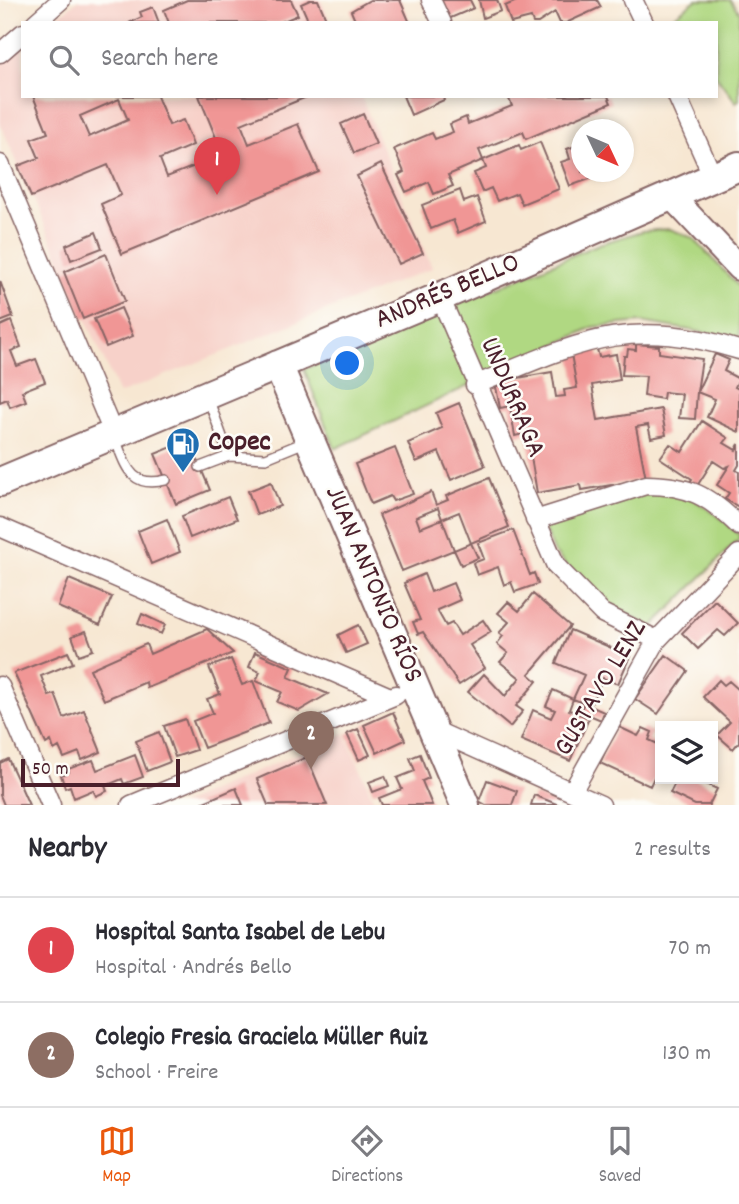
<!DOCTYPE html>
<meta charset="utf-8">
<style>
body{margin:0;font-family:Dekko,sans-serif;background:#f7f7f7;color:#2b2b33}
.controls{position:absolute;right:21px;bottom:21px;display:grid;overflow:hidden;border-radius:0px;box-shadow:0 4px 10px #0003}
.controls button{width:63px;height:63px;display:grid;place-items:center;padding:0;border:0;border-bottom:2px solid #e1e1e2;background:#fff;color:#2b2b33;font:35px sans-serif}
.compass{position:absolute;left:571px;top:119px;width:63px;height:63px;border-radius:50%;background:#fff;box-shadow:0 4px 10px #0003;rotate:134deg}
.scale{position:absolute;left:21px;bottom:18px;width:159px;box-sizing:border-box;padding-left:7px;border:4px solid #4a1f2b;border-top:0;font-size:19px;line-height:24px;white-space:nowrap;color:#4a1f2b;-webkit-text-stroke:5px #fdfcf7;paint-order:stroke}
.you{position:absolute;left:348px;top:364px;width:24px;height:24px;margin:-18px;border:5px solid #fff;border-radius:50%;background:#1a73e8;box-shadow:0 0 0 10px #1a73e833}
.badge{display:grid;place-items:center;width:46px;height:46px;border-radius:50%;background:#ea580c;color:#fff;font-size:23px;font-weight:700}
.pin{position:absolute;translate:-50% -58px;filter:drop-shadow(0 2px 4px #0008)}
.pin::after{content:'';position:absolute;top:37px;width:24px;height:21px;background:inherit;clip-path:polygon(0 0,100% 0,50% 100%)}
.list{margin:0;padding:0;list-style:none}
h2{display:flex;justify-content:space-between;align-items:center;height:91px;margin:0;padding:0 28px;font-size:30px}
h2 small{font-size:23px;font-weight:400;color:#7c7c81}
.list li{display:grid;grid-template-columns:46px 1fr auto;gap:21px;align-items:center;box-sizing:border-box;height:105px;padding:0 28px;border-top:2px solid #e1e1e2}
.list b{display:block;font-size:26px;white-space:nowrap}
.list p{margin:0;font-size:23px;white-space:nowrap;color:#7c7c81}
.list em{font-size:23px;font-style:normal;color:#7c7c81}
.icon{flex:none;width:38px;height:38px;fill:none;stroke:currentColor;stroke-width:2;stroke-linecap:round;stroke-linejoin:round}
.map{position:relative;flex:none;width:739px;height:805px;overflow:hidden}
.search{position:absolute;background:#fff;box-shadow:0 4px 10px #0003;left:21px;right:21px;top:21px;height:77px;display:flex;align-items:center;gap:18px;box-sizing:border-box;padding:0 24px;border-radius:0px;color:#7c7c81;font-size:26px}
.sheet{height:301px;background:#fff}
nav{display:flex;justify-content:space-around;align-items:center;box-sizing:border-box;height:98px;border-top:2px solid #e1e1e2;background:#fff;font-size:19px;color:#7c7c81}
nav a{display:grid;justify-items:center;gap:4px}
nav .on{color:#ea580c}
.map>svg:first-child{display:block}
</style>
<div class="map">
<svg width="739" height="805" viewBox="0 0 739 805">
<rect width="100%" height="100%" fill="#fdfcf7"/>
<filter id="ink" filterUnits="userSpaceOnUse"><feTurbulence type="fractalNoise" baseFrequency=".0143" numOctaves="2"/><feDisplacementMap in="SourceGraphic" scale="14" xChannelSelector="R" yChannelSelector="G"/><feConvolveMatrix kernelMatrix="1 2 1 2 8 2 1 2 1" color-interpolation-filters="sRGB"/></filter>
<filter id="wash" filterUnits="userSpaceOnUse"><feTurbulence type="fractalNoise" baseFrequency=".00686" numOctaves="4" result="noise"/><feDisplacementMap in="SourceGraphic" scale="28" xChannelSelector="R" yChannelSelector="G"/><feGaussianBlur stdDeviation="1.57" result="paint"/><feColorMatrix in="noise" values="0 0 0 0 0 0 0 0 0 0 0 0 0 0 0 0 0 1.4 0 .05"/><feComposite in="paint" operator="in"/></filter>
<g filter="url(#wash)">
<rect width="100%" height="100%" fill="#f7e7d2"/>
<path fill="#f7d1c9" d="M 78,0 L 321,0 L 330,23 L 50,23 Z
M 23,45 L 23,96 L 361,96 L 432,268 L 119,394 L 0,123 L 0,64 Z
M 345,733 L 376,805 L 180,805 Z"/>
<path fill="#b0d882" stroke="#7d7c56" stroke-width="2" d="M 696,0 L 730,0 L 739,12 L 739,100 L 736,102 L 716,76 L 716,23 L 676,23 L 672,18 Z
M 670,229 L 693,238 L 739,287 L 739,341 L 731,337 L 641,322 L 593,327 L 335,449 L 304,369 L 599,244 L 643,231 Z
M 647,491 L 686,494 L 722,519 L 739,535 L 739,539 L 652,627 L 598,601 L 553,551 L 543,525 Z"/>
<g id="blocks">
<path fill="#f09695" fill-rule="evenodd" d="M 187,0 L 291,0 L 298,15 L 279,23 L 169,23 L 164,10 Z
M 310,0 L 318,0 L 328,23 L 302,23 L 308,20 L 301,4 Z
M 370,0 L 400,0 L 410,23 L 356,23 L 351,11 Z
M 438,0 L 470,0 L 474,8 L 446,20 Z
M 479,0 L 497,0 L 501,11 L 483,18 Z
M 519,0 L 597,0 L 601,7 L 566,23 L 560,23 L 555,12 L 538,23 L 533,23 L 531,18 L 511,23 L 505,6 Z
M 153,7 L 159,23 L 129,23 L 142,17 L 140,12 Z
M 33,96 L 157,96 L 169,125 L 183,120 L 193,145 L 160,159 L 167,177 L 223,155 L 199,96 L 309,96 L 241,124 L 249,144 L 298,124 L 319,172 L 122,254 L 101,204 L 121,195 L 108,165 L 31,197 L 18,166 L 39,158 L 31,139 L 48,133 ZM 119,99 L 128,120 L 89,137 L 80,116 Z
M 403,96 L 443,96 L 444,100 L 411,115 Z
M 516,96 L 608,96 L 611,103 L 526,139 L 523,132 L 479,150 L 483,160 L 448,175 L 453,186 L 434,194 L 429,182 L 406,192 L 398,175 L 404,172 L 394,149 L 432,133 L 435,139 L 453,132 L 450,124 L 466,117 L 468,124 L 512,106 L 509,99 Z
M 363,114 L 376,144 L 354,153 L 341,124 Z
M 540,142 L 559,189 L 522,204 L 517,193 L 497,201 L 491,188 L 482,192 L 474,173 L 486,168 L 483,160 L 519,145 L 521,150 Z
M 582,144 L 582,172 L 599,172 L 601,175 L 570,186 L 561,162 L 570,159 L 567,149 Z
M 381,164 L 423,253 L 399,264 L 357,176 Z
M 460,190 L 464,202 L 477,197 L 486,221 L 458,233 L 453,220 L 431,229 L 422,205 Z
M 96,232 L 102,248 L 71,260 L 66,245 Z
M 106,254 L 125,301 L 83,319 L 64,272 Z
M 0,281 L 13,317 L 0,322 Z
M 121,308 L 133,336 L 106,347 L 94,319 Z
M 11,321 L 21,347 L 11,351 L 17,366 L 36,359 L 45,382 L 22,391 L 26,401 L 10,407 L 7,399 L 0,402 L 0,326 Z
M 636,344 L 659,346 L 659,353 L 702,359 L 697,392 L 715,354 L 729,360 L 724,371 L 739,379 L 735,387 L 739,389 L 739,432 L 707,417 L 715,399 L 697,392 L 695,419 L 679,418 L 682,394 L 664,392 L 663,399 L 644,396 L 646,376 L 622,375 L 624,356 L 627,356 L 628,349 L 636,350 Z
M 597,349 L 599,357 L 616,354 L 620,380 L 592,385 L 598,420 L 661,409 L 666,435 L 651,438 L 648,425 L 636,427 L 646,479 L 582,490 L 581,485 L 537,493 L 527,433 L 515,436 L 510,406 L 500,408 L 495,382 L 552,372 L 556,397 L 565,396 L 564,390 L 577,388 L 571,354 Z
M 459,403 L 485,466 L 451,480 L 439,452 L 416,462 L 408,443 L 442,428 L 436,413 Z
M 702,421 L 728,438 L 724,443 L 736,450 L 739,444 L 739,465 L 736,470 L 739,472 L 739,507 L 725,499 L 729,493 L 717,485 L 729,466 L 724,468 L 713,461 L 697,486 L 690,482 L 692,479 L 660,458 L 670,444 L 682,452 Z
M 189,440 L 210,490 L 176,504 L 155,454 Z
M 395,448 L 413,494 L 393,501 L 390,496 L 371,504 L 355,464 Z
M 489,478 L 509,527 L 471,543 L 459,512 L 442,519 L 438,508 L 416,517 L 420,528 L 442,519 L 454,550 L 402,571 L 379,515 L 431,492 L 436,505 L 448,500 L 446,496 Z
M 271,482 L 280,506 L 257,515 L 248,491 Z
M 228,497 L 237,519 L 190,538 L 182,516 Z
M 167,519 L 180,552 L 151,564 L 138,531 Z
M 513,530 L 530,575 L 534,573 L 538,584 L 515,592 L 511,582 L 504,585 L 498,567 L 477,575 L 473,563 L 484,559 L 478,543 Z
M 471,543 L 478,558 L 461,565 L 454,550 Z
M 424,574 L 431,592 L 453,583 L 460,600 L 437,610 L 446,626 L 452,623 L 460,635 L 483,620 L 491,632 L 470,645 L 485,668 L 459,685 L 423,632 L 418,634 L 413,622 L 420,620 L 404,583 Z
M 69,579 L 112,597 L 100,625 L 58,607 Z
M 533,594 L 570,626 L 529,674 L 537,681 L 516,706 L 523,711 L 510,727 L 468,692 L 484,674 L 505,696 L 520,678 L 500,662 L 508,653 L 497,644 L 503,636 L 499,633 L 509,622 L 498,613 L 508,602 L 519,611 Z
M 715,600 L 738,623 L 725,636 L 718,630 L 698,649 L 682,633 Z
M 142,614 L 165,625 L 161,634 L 138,624 Z
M 358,625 L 367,644 L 346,653 L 338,635 Z
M 207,629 L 233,653 L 147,688 L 146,682 L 104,700 L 90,669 L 146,644 L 150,654 Z
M 570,630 L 630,656 L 618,684 L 603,678 L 590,706 L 604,712 L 601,720 L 580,711 L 584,703 L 573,699 L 584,675 L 556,663 Z
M 86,631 L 93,650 L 79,655 L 72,636 Z
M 68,652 L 73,663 L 41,676 L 49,696 L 55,694 L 64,718 L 84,710 L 101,752 L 82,760 L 79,752 L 64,758 L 59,747 L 54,750 L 51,741 L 46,744 L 14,673 Z
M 255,652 L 292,668 L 288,677 L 328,694 L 299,711 L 277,702 L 282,692 L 256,681 L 260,672 L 249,667 Z
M 666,655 L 688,671 L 658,714 L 635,699 Z
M 231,659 L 242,685 L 253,681 L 269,723 L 204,748 L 193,721 L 213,713 L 207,699 L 220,694 L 209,667 Z
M 719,680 L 724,685 L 729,681 L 739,690 L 739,742 L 733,749 L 717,735 L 730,722 L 703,697 Z
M 553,690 L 573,699 L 569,710 L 589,718 L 570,761 L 521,740 L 533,710 L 551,718 L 555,710 L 546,706 Z
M 393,712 L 405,740 L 377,753 L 364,725 Z
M 185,719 L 196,750 L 175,757 L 164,726 Z
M 617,726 L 638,736 L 643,728 L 652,732 L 649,740 L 660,745 L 660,765 L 650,786 L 600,763 Z
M 358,729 L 370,755 L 359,760 L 347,734 Z
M 159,732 L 170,762 L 147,771 L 136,741 Z
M 420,754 L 429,778 L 422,781 L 432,805 L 382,805 L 379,798 L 402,789 L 397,778 L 415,771 L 410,758 Z
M 135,755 L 143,777 L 124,784 L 122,779 L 105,786 L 107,791 L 96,796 L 93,790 L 74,798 L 70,786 L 65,788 L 61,775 L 69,772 L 68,769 L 93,760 L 97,770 Z
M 307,757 L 327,805 L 268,805 L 257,779 Z
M 8,759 L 21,787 L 29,805 L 4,805 L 0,795 L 0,763 Z
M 385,776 L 389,786 L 373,792 L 369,782 Z
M 677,779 L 696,779 L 717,789 L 709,805 L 695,805 L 670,793 Z
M 487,780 L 517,791 L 512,805 L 486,805 L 479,801 Z
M 236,788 L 243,805 L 197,805 Z
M 534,795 L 559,805 L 531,805 Z"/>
</g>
</g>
<g filter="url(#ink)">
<use href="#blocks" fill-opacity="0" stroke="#876565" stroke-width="2"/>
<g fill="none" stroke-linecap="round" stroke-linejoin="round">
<g stroke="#876565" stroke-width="12">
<path id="lane" d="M 208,398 L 229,456
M 114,436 C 126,465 129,489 166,480
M 200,467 L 229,456 L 266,458 L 305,442"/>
</g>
<g stroke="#876565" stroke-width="21">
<path id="street" d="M 431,0 L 442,23
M 633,0 L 644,23
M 35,23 L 61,0
M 0,53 L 23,33
M 677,96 L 713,177
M 0,164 L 114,435
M 440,297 L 556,566 L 602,613 L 657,640
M 475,385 C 578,343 626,315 739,350
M 535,520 L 646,485 C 689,485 709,496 739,526
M 0,527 L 390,697
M 0,686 L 51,805
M 434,730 L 601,805
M 572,792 L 657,640 L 739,554
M 131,805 L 396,695"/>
</g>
<g stroke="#876565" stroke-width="28">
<path id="secondary" d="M 671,196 L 739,268"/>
</g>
<g stroke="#876565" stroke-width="32">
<path id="primary" d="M 278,365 L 465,805
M 0,482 L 440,297 L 739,166"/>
</g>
<use href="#lane" stroke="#fff" stroke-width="9"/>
<use href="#street" stroke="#fff" stroke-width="18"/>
<use href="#secondary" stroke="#fff" stroke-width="24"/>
<use href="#primary" stroke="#fff" stroke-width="28"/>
</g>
</g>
<defs>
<g id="fuel-pin" transform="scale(1.75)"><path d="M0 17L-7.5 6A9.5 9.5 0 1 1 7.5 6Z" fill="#1f6fb2" stroke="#fdfcf7"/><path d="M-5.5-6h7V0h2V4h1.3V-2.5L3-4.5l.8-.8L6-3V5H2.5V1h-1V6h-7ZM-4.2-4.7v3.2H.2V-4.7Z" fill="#fff"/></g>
</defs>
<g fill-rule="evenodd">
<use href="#fuel-pin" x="183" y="444"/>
</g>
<g text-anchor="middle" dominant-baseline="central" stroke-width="5" stroke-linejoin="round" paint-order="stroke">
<g font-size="28" fill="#4a1f2b" stroke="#fdfcf7">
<text transform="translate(448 293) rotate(-23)">ANDRÉS BELLO</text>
<text transform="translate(511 398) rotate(67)">UNDURRAGA</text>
<text transform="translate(372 585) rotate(67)">JUAN ANTONIO RÍOS</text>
<text transform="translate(602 689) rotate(-59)">GUSTAVO LENZ</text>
</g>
<g font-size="28" font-weight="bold" fill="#4a1f2b" stroke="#fdfcf7" text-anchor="start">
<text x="208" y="444">Copec</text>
</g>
</g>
</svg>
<div class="controls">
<button><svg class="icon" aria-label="layers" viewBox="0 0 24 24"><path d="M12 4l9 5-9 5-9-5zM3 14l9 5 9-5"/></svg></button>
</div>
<svg class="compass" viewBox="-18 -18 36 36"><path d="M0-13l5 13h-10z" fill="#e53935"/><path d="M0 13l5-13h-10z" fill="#7c7c81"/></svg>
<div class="scale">50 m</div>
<div class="you"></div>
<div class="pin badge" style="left:217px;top:195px;background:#e0444e">1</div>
<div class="pin badge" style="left:311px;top:769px;background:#8d6e63">2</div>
<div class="search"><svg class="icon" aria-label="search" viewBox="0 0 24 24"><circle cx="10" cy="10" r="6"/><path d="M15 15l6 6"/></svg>Search here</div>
</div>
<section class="sheet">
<h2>Nearby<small>2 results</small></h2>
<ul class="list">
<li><span class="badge" style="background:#e0444e">1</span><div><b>Hospital Santa Isabel de Lebu</b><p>Hospital · Andrés Bello</p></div><em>70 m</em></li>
<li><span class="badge" style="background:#8d6e63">2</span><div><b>Colegio Fresia Graciela Müller Ruiz</b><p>School · Freire</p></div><em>130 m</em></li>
</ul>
</section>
<nav>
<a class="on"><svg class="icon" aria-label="map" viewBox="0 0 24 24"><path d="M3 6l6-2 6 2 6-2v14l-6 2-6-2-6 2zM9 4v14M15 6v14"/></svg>Map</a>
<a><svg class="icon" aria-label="directions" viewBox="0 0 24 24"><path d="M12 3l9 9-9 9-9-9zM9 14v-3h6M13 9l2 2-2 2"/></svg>Directions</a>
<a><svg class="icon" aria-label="saved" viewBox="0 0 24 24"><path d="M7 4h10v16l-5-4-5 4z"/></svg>Saved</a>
</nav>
